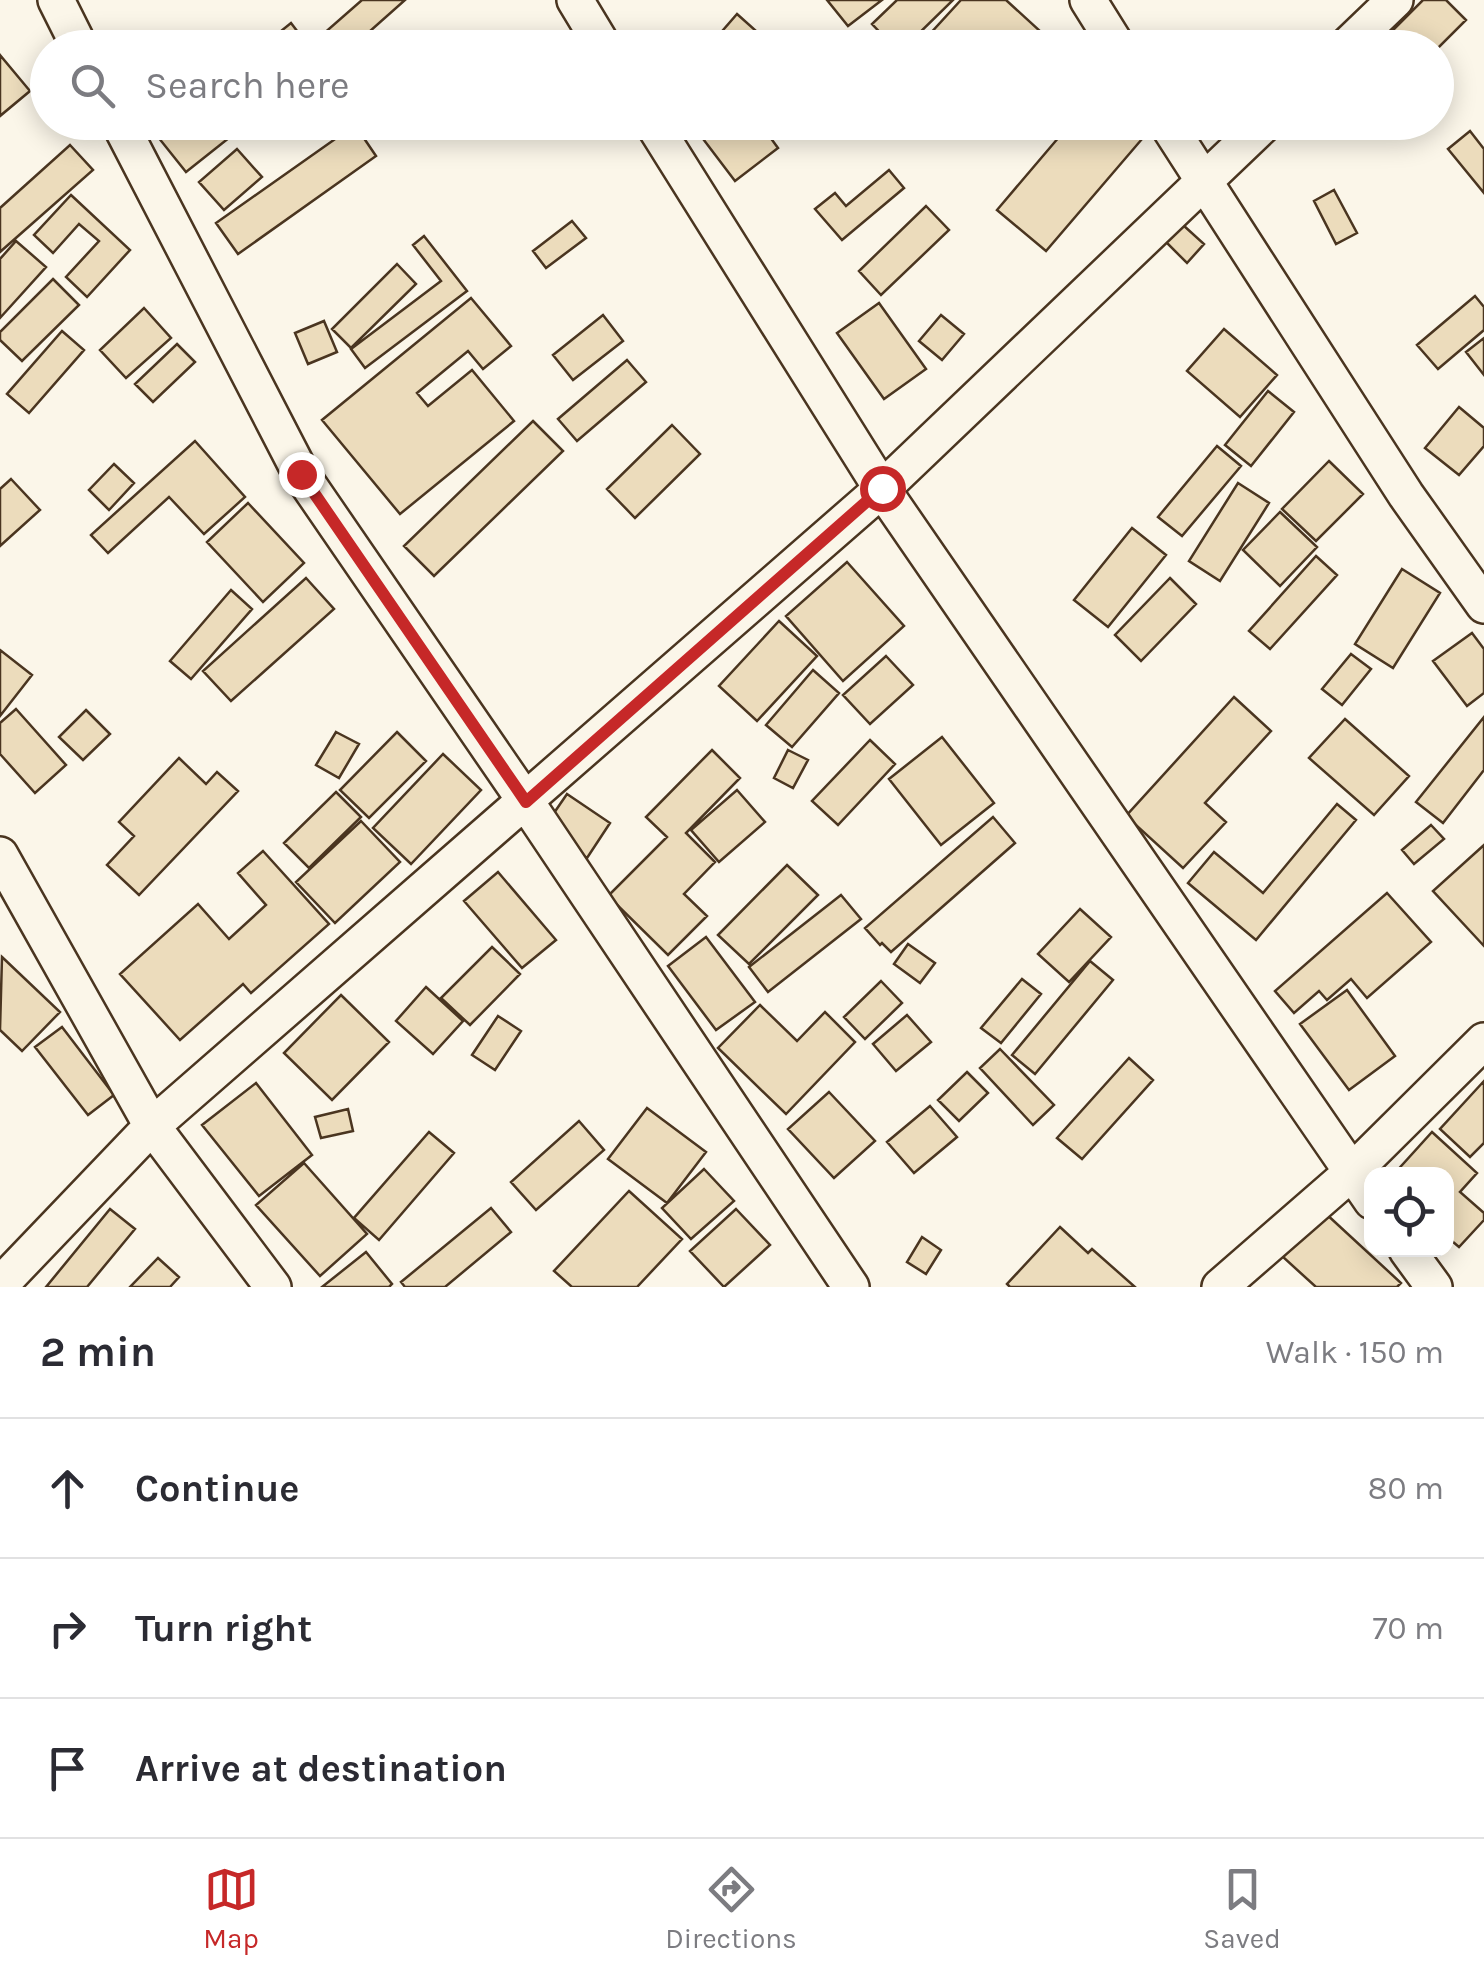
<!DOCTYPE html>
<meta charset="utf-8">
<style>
body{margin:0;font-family:Karla,sans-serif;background:#f7f7f7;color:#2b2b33}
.controls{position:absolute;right:30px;bottom:30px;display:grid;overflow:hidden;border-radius:20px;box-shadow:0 5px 25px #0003}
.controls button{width:90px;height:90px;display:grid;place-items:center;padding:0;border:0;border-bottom:2px solid #e1e1e2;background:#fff;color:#2b2b33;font:50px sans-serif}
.stop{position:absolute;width:30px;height:30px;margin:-22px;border:8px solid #c62828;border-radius:50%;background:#fff}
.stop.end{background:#c62828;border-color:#fff;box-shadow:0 2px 10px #0008}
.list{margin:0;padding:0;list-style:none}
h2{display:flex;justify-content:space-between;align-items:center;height:130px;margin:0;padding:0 40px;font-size:42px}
h2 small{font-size:32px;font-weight:400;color:#7c7c81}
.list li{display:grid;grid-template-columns:65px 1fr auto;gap:30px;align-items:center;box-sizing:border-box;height:140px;padding:0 40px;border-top:2px solid #e1e1e2}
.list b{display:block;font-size:38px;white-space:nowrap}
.list em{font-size:32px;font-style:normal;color:#7c7c81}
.icon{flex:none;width:55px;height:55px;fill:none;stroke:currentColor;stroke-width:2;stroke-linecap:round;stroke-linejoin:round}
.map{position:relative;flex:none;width:1484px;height:1287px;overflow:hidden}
.search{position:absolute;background:#fff;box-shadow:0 5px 25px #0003;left:30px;right:30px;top:30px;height:110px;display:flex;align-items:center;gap:25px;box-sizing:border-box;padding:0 35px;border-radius:55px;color:#7c7c81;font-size:38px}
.sheet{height:550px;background:#fff}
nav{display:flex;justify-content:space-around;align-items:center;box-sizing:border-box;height:140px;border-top:2px solid #e1e1e2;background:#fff;font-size:28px;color:#7c7c81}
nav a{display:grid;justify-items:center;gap:5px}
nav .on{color:#c62828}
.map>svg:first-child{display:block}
</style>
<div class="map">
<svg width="1484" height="1287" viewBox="0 0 1484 1287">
<rect width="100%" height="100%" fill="#fbf6e9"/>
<path fill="#ecdcbc" stroke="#4a3520" stroke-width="2.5" d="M 362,0 L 405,0 L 351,48 L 334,48 L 322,35 Z
M 827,0 L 882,0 L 848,26 Z
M 897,0 L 953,0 L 904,48 L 895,48 L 872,24 Z
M 961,0 L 1006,0 L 1052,42 L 1047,48 L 917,48 Z
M 1423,0 L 1446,0 L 1466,20 L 1436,50 L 1393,48 L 1384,39 Z
M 737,14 L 765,39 L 758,48 L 715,48 L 711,44 Z
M 291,23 L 310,48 L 260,48 Z
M 0,55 L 30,91 L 0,116 Z
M 165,122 L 249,122 L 186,172 L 154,132 Z
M 759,122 L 778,148 L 735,181 L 691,123 Z
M 1055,122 L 1122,122 L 1142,139 L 1046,251 L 997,210 L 1065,130 Z
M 355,125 L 376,156 L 238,254 L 216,223 Z
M 1470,131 L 1484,149 L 1484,193 L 1448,149 Z
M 70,145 L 93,170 L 0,252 L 0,208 Z
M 237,149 L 262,177 L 224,210 L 199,182 Z
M 889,170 L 904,188 L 842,240 L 815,209 L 835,193 L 846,206 Z
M 1334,190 L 1357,233 L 1336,244 L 1314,201 Z
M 71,195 L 130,250 L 87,297 L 66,277 L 99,241 L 79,224 L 53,253 L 34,235 Z
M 926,206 L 949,230 L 881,295 L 859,271 Z
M 572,221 L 586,238 L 546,268 L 533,251 Z
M 1183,225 L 1204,244 L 1187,263 L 1166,242 Z
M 424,236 L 467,291 L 365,368 L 351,349 L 441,281 L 413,245 Z
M 16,241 L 46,267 L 0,318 L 0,259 Z
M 397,264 L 416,284 L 351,348 L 332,329 Z
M 53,279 L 79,305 L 22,361 L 0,340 L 0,332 Z
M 1475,296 L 1484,307 L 1484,330 L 1438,369 L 1417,345 Z
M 471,298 L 511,346 L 483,369 L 468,351 L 417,393 L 428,406 L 472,370 L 514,421 L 400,514 L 322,420 Z
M 879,303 L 926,369 L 884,399 L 837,333 Z
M 144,308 L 171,338 L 126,378 L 100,350 Z
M 603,315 L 623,341 L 573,380 L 553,355 Z
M 941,315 L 964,334 L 942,360 L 919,341 Z
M 324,321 L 337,352 L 308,364 L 295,333 Z
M 1224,329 L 1277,375 L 1240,417 L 1187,371 Z
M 62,331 L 84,350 L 29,413 L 7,394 Z
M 1484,338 L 1484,375 L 1466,352 Z
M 177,344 L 195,362 L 153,402 L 135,384 Z
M 627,360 L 646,382 L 577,441 L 558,419 Z
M 1268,391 L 1294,412 L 1251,466 L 1225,445 Z
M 1459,407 L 1484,428 L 1484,446 L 1459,475 L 1425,448 Z
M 533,421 L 563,451 L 434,576 L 404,546 Z
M 672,425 L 700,454 L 635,518 L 607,489 Z
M 195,441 L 245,497 L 204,534 L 169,497 L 108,553 L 91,535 Z
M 1217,446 L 1241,466 L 1182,536 L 1158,517 Z
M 1329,461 L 1363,494 L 1316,541 L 1282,509 Z
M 114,464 L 134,483 L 109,510 L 89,490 Z
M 11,479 L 40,510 L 0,546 L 0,489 Z
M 1238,483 L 1269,503 L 1220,581 L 1189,561 Z
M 248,503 L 304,563 L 263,602 L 207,542 Z
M 1280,512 L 1317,547 L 1280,586 L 1243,550 Z
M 1132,528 L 1166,555 L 1108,627 L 1074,600 Z
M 1316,556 L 1337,575 L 1270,649 L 1249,631 Z
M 847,562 L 904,626 L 843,681 L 786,616 Z
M 1402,569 L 1440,593 L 1393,668 L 1355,644 Z
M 306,578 L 334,609 L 231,701 L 203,671 Z
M 1170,578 L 1196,604 L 1141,661 L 1115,635 Z
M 231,590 L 252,609 L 191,679 L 170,661 Z
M 779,621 L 817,656 L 757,721 L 719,686 Z
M 1472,633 L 1484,649 L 1484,693 L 1467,706 L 1433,661 Z
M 0,650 L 32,675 L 0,716 Z
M 1351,654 L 1371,669 L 1342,705 L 1322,689 Z
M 886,656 L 913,685 L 870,724 L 843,695 Z
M 813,670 L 839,693 L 792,747 L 766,725 Z
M 1234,697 L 1271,731 L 1205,803 L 1226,822 L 1183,868 L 1126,816 Z
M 16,709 L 66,765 L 35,793 L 0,754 L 0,723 Z
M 86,710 L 110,734 L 83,760 L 59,737 Z
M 1484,717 L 1484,770 L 1443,823 L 1416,802 Z
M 1345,719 L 1409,776 L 1374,815 L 1309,758 Z
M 336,732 L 359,744 L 339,778 L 316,765 Z
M 397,732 L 426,761 L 369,818 L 340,790 Z
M 942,737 L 994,803 L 941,845 L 889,779 Z
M 870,740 L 895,764 L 838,825 L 812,801 Z
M 712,750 L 740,778 L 686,833 L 715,862 L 684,894 L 707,916 L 668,955 L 608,896 L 667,837 L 646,817 Z
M 788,750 L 808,760 L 793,788 L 774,778 Z
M 443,754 L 481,790 L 411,864 L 373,828 Z
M 179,758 L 206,784 L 217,772 L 238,791 L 139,895 L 107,865 L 134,836 L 119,822 Z
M 737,790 L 765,822 L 719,862 L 691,830 Z
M 336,792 L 361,817 L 309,868 L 284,843 Z
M 567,794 L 610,823 L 587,858 L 543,829 Z
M 1337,804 L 1356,820 L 1256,940 L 1188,883 L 1214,852 L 1263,893 Z
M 993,817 L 1015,843 L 891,952 L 882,943 L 880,945 L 865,928 Z
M 361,821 L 400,862 L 335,923 L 296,882 Z
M 1431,825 L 1444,839 L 1414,864 L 1402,850 Z
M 1484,845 L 1484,946 L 1433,891 Z
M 263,851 L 329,924 L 251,993 L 243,984 L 180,1040 L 120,974 L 198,904 L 229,939 L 266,905 L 238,873 Z
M 787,865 L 818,895 L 749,964 L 718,935 Z
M 498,872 L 556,940 L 522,968 L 464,901 Z
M 1387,893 L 1431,942 L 1367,998 L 1351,979 L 1327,1000 L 1319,991 L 1294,1013 L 1275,991 Z
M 841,895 L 861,919 L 768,992 L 749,967 Z
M 1080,909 L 1111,937 L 1069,982 L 1038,954 Z
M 706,937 L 755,1002 L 716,1030 L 668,966 Z
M 908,944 L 935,963 L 920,983 L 894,964 Z
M 492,947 L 520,974 L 470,1025 L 441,998 Z
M 2,957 L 60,1012 L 22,1051 L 0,1030 Z
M 1090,961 L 1113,980 L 1035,1074 L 1012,1055 Z
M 1022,979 L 1041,994 L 1001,1043 L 981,1028 Z
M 881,981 L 902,1003 L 865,1039 L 844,1017 Z
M 426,987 L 463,1021 L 433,1054 L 396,1021 Z
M 1347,990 L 1395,1056 L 1349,1090 L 1300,1024 Z
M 341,995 L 389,1042 L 332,1100 L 284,1053 Z
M 760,1005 L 797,1041 L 825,1012 L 855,1042 L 786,1114 L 718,1048 Z
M 907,1015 L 931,1042 L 896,1071 L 873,1044 Z
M 498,1016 L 521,1031 L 495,1070 L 472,1055 Z
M 62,1027 L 114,1095 L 88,1115 L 35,1047 Z
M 1000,1049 L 1054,1105 L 1033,1125 L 980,1068 Z
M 1129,1058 L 1153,1080 L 1082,1159 L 1057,1138 Z
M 967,1072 L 988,1093 L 959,1121 L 938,1100 Z
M 1484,1081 L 1484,1143 L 1470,1157 L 1440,1129 Z
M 256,1083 L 312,1155 L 259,1196 L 202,1125 Z
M 829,1092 L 875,1141 L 834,1178 L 788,1129 Z
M 930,1106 L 957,1137 L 914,1173 L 887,1142 Z
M 647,1108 L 706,1152 L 667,1203 L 608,1159 Z
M 348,1109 L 353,1131 L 321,1138 L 315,1117 Z
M 579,1121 L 604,1150 L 536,1210 L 511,1182 Z
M 429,1132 L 454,1153 L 379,1240 L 354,1218 Z
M 1432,1132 L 1477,1173 L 1460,1192 L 1484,1213 L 1484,1220 L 1459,1247 L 1446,1236 L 1446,1174 L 1394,1174 Z
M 304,1163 L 367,1234 L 320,1276 L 256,1205 Z
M 704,1169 L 734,1201 L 691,1239 L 662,1208 Z
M 629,1191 L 682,1239 L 637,1287 L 572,1287 L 554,1271 Z
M 491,1208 L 511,1232 L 445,1287 L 405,1287 L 401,1282 Z
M 110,1209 L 135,1229 L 87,1287 L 46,1287 Z
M 736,1209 L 770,1245 L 724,1287 L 690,1251 Z
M 1324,1212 L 1401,1283 L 1397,1287 L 1316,1287 L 1283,1257 Z
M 1060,1227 L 1088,1253 L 1092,1249 L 1135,1287 L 1010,1287 L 1007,1284 Z
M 922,1237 L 941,1250 L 926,1274 L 907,1262 Z
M 366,1252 L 392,1284 L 389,1287 L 322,1287 Z
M 158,1258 L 179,1277 L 170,1287 L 130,1287 Z"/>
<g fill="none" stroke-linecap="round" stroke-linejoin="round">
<g stroke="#4a3520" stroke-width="40">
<path id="minor" d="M 56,0 L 80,48
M 575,0 L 604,48
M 1088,0 L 1118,48
M 1345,48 L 1395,0
M 119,122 L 301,474 L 526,802 L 851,1287
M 652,122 L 882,489 L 1372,1201
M 1166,122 L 1406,495 L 1484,605
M 0,855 L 152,1126 L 273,1287
M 1407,1250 L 1434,1287
M 0,1285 L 152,1126 L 882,489 L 1266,122
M 1220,1287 L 1351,1173 L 1484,1041"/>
</g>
<use href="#minor" stroke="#fbf6e9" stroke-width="35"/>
</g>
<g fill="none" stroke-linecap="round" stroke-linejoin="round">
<path stroke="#c62828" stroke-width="12" d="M 301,474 L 526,802 L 882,488"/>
</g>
</svg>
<div class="controls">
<button><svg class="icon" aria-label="locate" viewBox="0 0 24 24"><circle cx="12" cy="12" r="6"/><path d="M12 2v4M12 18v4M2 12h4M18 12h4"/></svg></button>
</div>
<div class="stop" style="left:882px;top:488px"></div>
<div class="stop end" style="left:301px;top:474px"></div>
<div class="search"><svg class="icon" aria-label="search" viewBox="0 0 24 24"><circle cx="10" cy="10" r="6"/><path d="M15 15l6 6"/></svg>Search here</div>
</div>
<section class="sheet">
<h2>2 min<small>Walk · 150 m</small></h2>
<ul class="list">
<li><svg class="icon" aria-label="ahead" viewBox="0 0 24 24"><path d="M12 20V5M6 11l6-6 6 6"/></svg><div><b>Continue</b></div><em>80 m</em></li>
<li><svg class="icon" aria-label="right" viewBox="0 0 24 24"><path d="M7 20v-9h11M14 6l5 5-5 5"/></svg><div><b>Turn right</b></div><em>70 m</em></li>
<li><svg class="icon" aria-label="arrive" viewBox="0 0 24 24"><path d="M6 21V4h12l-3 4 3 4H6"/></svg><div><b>Arrive at destination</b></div></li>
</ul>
</section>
<nav>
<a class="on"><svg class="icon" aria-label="map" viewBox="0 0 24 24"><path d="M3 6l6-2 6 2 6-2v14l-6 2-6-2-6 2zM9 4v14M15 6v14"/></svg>Map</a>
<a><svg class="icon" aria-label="directions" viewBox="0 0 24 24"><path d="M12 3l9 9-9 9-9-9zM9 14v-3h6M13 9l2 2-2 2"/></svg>Directions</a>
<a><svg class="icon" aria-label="saved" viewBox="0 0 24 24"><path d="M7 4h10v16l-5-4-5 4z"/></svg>Saved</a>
</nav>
